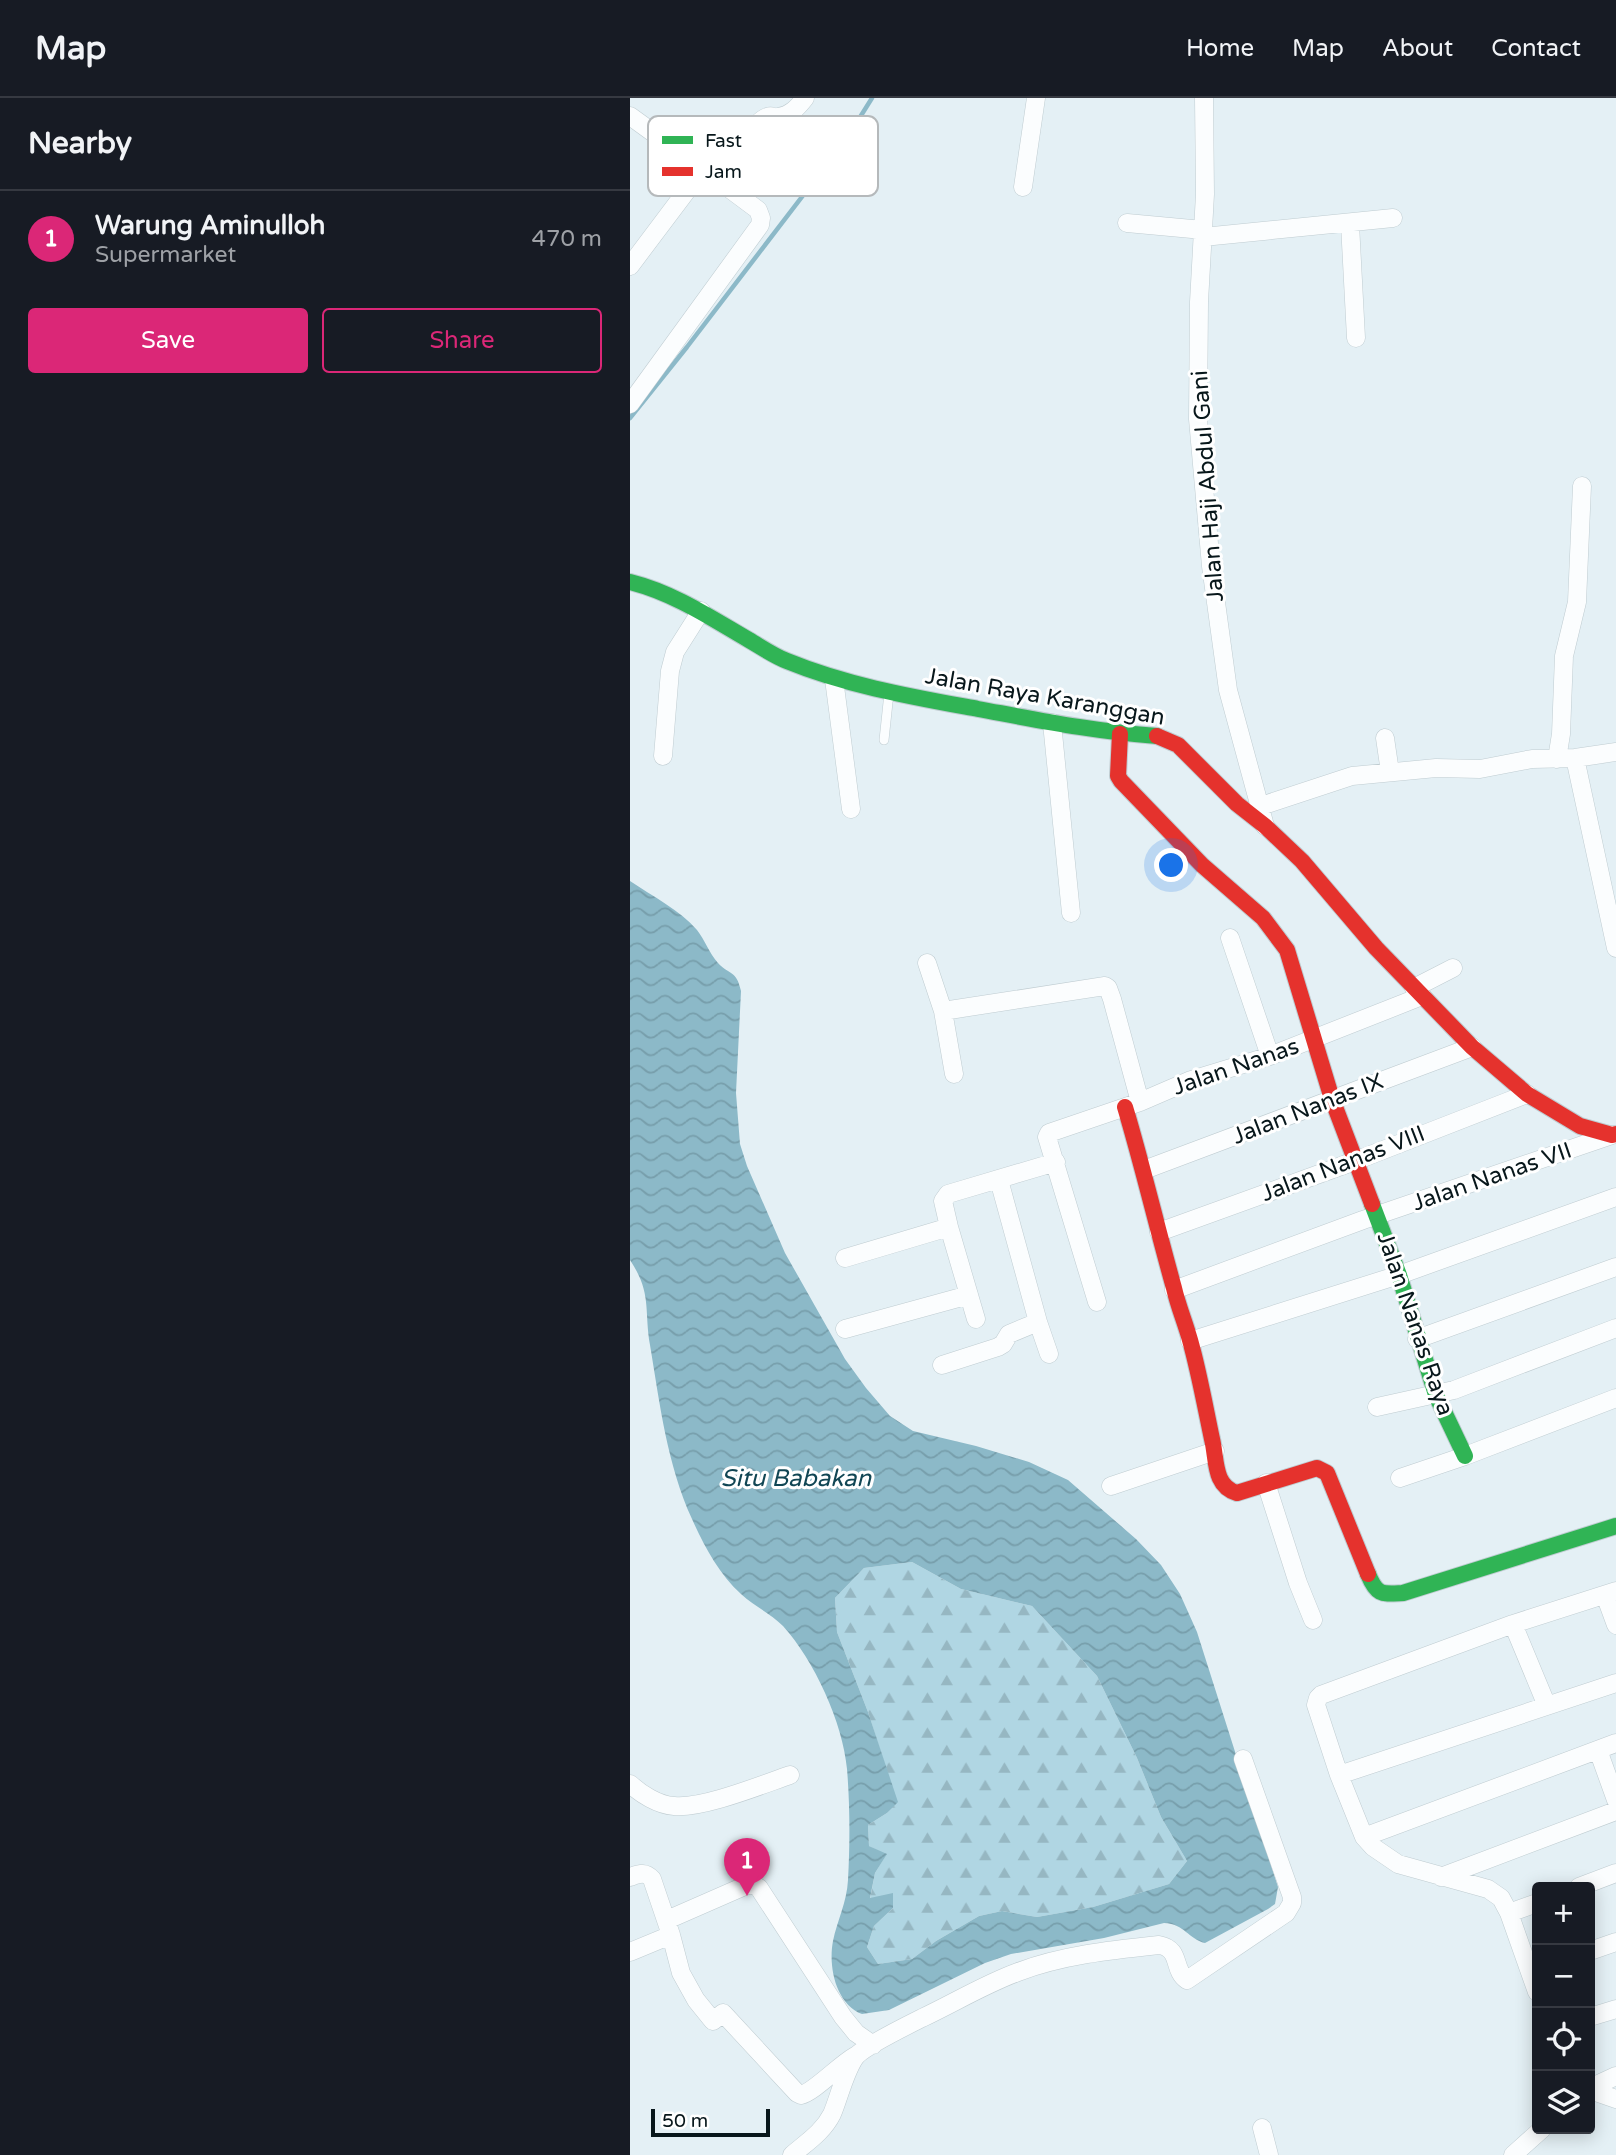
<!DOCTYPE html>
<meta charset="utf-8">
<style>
body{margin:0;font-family:"Varela Round",sans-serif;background:#20242c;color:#f1f3f6}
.controls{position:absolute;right:21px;bottom:21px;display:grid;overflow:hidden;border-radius:7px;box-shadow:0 4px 18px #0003}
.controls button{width:63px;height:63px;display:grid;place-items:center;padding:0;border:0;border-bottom:2px solid #363941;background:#171b24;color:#f1f3f6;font:35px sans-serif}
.scale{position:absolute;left:21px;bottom:18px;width:119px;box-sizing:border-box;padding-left:7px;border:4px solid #08171b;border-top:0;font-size:19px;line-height:24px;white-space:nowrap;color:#08171b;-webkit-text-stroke:5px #fff;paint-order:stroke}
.you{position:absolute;left:542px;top:768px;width:24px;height:24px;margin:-18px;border:5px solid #fff;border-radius:50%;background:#1a73e8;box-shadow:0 0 0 10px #1a73e833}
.badge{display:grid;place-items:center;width:46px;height:46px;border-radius:50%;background:#db2777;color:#fff;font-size:23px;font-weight:700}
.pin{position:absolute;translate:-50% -58px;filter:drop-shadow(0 2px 4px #0008)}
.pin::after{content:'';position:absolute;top:37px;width:24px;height:21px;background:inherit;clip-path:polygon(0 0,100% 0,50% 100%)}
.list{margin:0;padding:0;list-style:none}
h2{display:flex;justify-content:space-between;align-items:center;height:91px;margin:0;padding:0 28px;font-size:30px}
h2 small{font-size:23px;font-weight:400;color:#9ea1a6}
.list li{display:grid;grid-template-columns:46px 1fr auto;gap:21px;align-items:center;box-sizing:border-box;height:98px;padding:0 28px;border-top:2px solid #363941}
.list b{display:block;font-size:26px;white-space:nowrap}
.list p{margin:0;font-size:23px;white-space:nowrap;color:#9ea1a6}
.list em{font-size:23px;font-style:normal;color:#9ea1a6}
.actions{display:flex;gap:14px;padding:21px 28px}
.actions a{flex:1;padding:16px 0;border:2px solid #db2777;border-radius:7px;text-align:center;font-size:24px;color:#db2777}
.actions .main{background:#db2777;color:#fff}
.icon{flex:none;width:38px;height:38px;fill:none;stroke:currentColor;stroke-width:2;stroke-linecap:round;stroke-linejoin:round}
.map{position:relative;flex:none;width:986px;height:2057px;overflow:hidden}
header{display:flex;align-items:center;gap:42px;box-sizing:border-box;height:98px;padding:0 35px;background:#171b24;border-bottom:2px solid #363941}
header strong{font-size:33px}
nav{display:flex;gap:38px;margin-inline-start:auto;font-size:24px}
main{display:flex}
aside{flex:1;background:#171b24}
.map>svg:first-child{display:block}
</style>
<header>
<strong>Map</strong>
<nav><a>Home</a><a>Map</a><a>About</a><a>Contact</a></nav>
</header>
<main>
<aside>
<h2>Nearby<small></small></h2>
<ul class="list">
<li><span class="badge">1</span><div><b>Warung Aminulloh</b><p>Supermarket</p></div><em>470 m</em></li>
</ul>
<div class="actions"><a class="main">Save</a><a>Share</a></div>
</aside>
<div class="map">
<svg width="986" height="2057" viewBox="0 0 986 2057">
<defs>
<pattern id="forest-firs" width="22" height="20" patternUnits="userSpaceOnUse" patternTransform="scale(1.75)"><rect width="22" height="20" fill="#b0d6e3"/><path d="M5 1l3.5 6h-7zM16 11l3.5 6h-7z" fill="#96b7c2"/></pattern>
<pattern id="water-waves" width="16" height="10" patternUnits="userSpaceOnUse" patternTransform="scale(1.75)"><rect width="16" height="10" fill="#8cb9c8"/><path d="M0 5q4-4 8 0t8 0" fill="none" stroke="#779eab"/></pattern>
</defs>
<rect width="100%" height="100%" fill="#e4f0f5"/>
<path fill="url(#forest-firs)" d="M 282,1464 L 331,1491 L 402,1508 L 467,1578 L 507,1660 L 531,1719 L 557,1763 L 539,1786 L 463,1809 L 407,1819 L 372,1813 L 349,1818 L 306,1843 L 282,1861 L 248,1866 L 237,1849 L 244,1828 L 263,1810 L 263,1796 L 240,1801 L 245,1775 L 256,1757 L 239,1748 L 238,1727 L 257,1715 L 267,1704 L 238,1614 L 207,1534 L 205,1500 L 234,1470 Z"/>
<path fill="url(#water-waves)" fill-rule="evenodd" d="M 0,783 C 22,798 50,812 67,832 C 75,842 79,855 88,865 C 100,878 106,871 111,893 L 106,995 L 110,1046 L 117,1068 L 155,1155 L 215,1261 L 236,1290 L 260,1318 L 283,1333 L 346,1348 L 399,1364 L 438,1382 L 506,1441 L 531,1467 L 550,1496 L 567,1534 L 648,1789 L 645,1806 L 638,1811 L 575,1845 C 558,1841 555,1826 534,1825 L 474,1840 L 381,1856 L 355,1865 L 259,1912 L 232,1916 C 206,1906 198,1869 203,1843 C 207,1823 217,1804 218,1782 C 220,1746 220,1707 217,1671 C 213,1625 184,1562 153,1528 C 140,1515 124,1508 111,1496 C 89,1476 74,1448 62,1421 C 37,1366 30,1307 20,1247 C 14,1211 22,1195 0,1162 ZM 282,1464 L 331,1491 L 402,1508 L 467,1578 L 507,1660 L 531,1719 L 557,1763 L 539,1786 L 463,1809 L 407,1819 L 372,1813 L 349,1818 L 306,1843 L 282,1861 L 248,1866 L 237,1849 L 244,1828 L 263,1810 L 263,1795 L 240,1800 L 245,1775 L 257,1756 L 239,1748 L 238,1727 L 257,1715 L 268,1704 L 238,1614 L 207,1534 L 205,1500 L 234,1470 Z"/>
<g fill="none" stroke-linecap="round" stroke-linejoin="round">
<path stroke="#8cb9c8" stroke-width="4.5" d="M 0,320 L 57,249 L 217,40 L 242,0"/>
<g stroke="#bfccd1" stroke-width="10">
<path id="lane" d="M 254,642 L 259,595"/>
</g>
<g stroke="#bfccd1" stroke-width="19">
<path id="street" d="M 574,0 L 575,96 L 569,204 L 568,321 L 581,468 L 598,592 L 635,728
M 0,18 L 73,71 L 0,168
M 94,85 C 102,69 119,26 137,19 C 143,17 142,20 148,19 C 160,18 168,9 175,0
M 393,89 L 406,0
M 497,125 L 573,132
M 720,126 L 726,240
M 573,139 L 763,120
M 0,306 L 130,127 L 131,120 L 128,112 L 73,71
M 204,581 L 221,711
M 422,625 L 441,815
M 755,640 L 760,674
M 33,658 L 40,573 L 45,554 L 71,513
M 945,660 L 986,850
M 927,661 L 931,636 L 934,558 L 947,504 L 952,388
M 631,708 L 722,678 L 806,670 L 850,671 L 902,661 L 945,660 L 986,654
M 600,840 L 640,958
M 297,865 L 313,913 L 324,976
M 784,890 L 823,870
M 313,913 L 475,888 L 478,890 L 482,901 L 510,1004
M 514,1072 L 842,949
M 369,1082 L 408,1224 L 419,1256
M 529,1134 L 725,1063 L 897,996
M 215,1160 L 319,1129
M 544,1192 L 733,1122 L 982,1037
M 467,1204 L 417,1039 L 419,1035 L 510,1004 L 561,982 L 640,958 L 792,898
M 346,1221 L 319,1129 L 313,1103 L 318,1096 L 426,1064
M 215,1231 L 339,1197
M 787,1241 L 986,1169
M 560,1243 L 769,1177 L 986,1099
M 312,1267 L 368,1249 L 373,1246 L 379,1236 L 408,1224
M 747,1309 L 824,1292 L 986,1230
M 770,1380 L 835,1358 L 986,1300
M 636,1385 L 668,1485 L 683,1522
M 481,1388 L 585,1353
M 975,1497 L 986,1527
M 883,1526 L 917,1608
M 968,1652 L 986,1702
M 709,1677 L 986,1585
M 0,1686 C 11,1696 28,1707 44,1708 C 72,1711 131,1687 160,1677
M 734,1739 L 986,1645
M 0,1779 C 9,1776 15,1773 22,1781 L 41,1837 L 51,1875 L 66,1902 L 83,1923 L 93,1915 L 167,1995 L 171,1997 C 184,1994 209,1967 225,1958
M 811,1779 L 986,1713
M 949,1789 L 986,1775
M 879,1815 L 907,1805
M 37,1822 L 117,1787 L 124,1787 L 129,1790 L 213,1919 L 226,1935 L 243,1947
M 960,1853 L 986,1844
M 0,1854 L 41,1837
M 907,1894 L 879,1815 L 871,1800 L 858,1791 L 768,1766 L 743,1749 L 734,1739 L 709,1677 L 686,1607 L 688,1600 L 691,1597 L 883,1526 L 986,1493
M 960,1919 L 986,1911
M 960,1990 L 986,1978
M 960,1992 L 986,2001
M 632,2030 L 639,2057
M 162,2057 C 177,2044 193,2034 202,2016 C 209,2000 216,1969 227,1957 C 239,1946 276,1928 292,1920 C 324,1905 355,1886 388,1874 C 433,1857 482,1852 529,1847 C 552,1851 542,1872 557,1882 L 656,1815 L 662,1805 L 662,1799 L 613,1661
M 883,2057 L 912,2031"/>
</g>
<g stroke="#bfccd1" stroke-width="18">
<path id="fast" d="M 0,484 C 44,495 81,520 119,542 C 131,549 144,558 157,563 C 218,588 283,599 348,611 C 408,622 467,634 527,638
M 742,1106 L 769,1177 L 806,1297 L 835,1358
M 738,1476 C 747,1498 752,1496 773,1495 L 986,1428"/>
</g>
<g stroke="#bfccd1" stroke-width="18">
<path id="jam" d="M 490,636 L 488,678 L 491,683 L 572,767 L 633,820 L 657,852 L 702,1001 L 742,1106
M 527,638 L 548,647 L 607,706 L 635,728 L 672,763 L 746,850 L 842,949 L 897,996 L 950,1028 L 982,1037 L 986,1036
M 495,1009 C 513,1069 527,1130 544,1190 C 548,1208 555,1224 560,1242 C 569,1274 575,1308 582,1341 C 587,1361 583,1388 607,1395 L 687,1370 L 697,1375 L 738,1476"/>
</g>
<use href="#lane" stroke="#fbfdfe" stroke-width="9"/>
<use href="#street" stroke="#fbfdfe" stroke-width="18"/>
<use href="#fast" stroke="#30b455" stroke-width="16"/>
<use href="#jam" stroke="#e5322d" stroke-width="16"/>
</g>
<g text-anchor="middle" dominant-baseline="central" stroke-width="6" stroke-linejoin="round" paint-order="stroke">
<g font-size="23" fill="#08171b" stroke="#fff">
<text transform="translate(578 388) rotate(-94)">Jalan Haji Abdul Gani</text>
<text transform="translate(415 599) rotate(10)">Jalan Raya Karanggan</text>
<text transform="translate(606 969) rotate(-19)">Jalan Nanas</text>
<text transform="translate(678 1011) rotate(-21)">Jalan Nanas IX</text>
<text transform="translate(713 1066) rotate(-21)">Jalan Nanas VIII</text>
<text transform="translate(862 1079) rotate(-19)">Jalan Nanas VII</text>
<text transform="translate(785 1226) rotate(71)">Jalan Nanas Raya</text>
</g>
<g font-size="24" font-style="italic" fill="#114654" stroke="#fff">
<text x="166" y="1380">Situ Babakan</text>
</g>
</g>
<rect x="18" y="18" width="230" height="80" rx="10" fill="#fff" stroke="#b5b9bb" stroke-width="2"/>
<rect x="32" y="38" width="31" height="8" fill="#30b455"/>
<rect x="32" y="69" width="31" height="9" fill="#e5322d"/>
<g font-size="19" fill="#08171b">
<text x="75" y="49">Fast</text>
<text x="75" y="80">Jam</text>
</g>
</svg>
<div class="controls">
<button>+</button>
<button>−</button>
<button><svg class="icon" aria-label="locate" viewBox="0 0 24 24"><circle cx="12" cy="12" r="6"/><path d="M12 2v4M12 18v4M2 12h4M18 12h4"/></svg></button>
<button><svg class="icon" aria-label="layers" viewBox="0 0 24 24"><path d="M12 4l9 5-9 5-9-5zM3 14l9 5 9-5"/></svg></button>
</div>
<div class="scale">50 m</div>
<div class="you"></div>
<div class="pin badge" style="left:117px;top:1798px">1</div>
</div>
</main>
